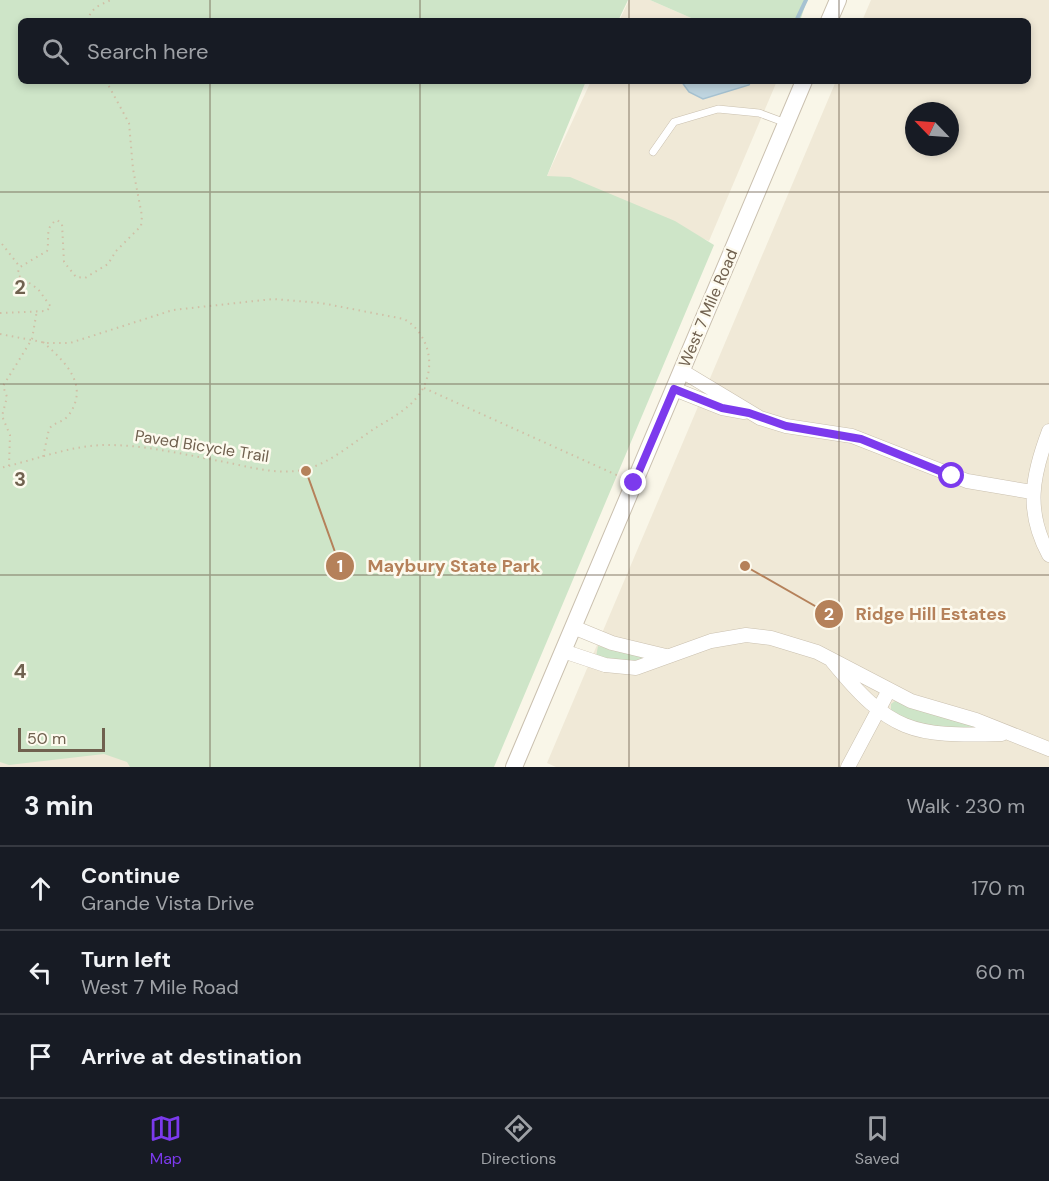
<!DOCTYPE html>
<meta charset="utf-8">
<style>
body{margin:0;font-family:"DM Sans",sans-serif;background:#20242c;color:#f1f3f6}
.compass{position:absolute;left:905px;top:102px;width:54px;height:54px;border-radius:50%;background:#171b24;box-shadow:0 3px 9px #0003;rotate:295deg}
.scale{position:absolute;left:18px;bottom:15px;width:87px;box-sizing:border-box;padding-left:6px;border:3px solid #70614f;border-top:0;font-size:16px;line-height:21px;white-space:nowrap;color:#70614f;-webkit-text-stroke:4px #fdfaee;paint-order:stroke}
.stop{position:absolute;width:18px;height:18px;margin:-14px;border:4px solid #7c3aed;border-radius:50%;background:#fff}
.stop.end{background:#7c3aed;border-color:#fff;box-shadow:0 2px 6px #0008}
.list{margin:0;padding:0;list-style:none}
h2{display:flex;justify-content:space-between;align-items:center;height:78px;margin:0;padding:0 24px;font-size:26px}
h2 small{font-size:20px;font-weight:400;color:#9ea1a6}
.list li{display:grid;grid-template-columns:39px 1fr auto;gap:18px;align-items:center;box-sizing:border-box;height:84px;padding:0 24px;border-top:2px solid #363941}
.list b{display:block;font-size:22px;white-space:nowrap}
.list p{margin:0;font-size:20px;white-space:nowrap;color:#9ea1a6}
.list em{font-size:20px;font-style:normal;color:#9ea1a6}
.icon{flex:none;width:33px;height:33px;fill:none;stroke:currentColor;stroke-width:2;stroke-linecap:round;stroke-linejoin:round}
.map{position:relative;flex:none;width:1049px;height:767px;overflow:hidden}
.search{position:absolute;background:#171b24;box-shadow:0 3px 9px #0003;left:18px;right:18px;top:18px;height:66px;display:flex;align-items:center;gap:15px;box-sizing:border-box;padding:0 21px;border-radius:9px;color:#9ea1a6;font-size:22px}
.sheet{height:330px;background:#171b24}
nav{display:flex;justify-content:space-around;align-items:center;box-sizing:border-box;height:84px;border-top:2px solid #363941;background:#171b24;font-size:16px;color:#9ea1a6}
nav a{display:grid;justify-items:center;gap:3px}
nav .on{color:#7c3aed}
.map>svg:first-child{display:block}
</style>
<div class="map">
<svg width="1049" height="767" viewBox="0 0 1049 767">
<rect width="100%" height="100%" fill="#f9f6e8"/>
<path fill="#f0e9d7" fill-rule="evenodd" d="M 629,0 L 650,0 L 698,21 L 619,21 Z
M 871,0 L 1049,0 L 1049,767 L 556,767 L 547,763 L 836,81 L 1028,81 L 1028,21 L 862,21 ZM 914,111 L 950,111 L 950,147 L 914,147 Z
M 591,81 L 777,81 L 709,241 L 547,176 Z
M 0,701 L 153,767 L 0,767 Z"/>
<path fill="#cee5c8" d="M 0,0 L 628,0 L 618,21 L 21,21 L 21,81 L 586,81 L 547,176 L 570,177 L 675,221 L 714,245 L 494,767 L 130,767 L 127,762 L 104,754 L 9,765 L 0,762 Z
M 650,0 L 807,0 L 800,21 L 698,21 Z
M 598,646 L 647,657 L 648,661 L 622,662 L 596,657 Z
M 895,701 L 973,725 L 974,728 L 923,726 L 891,713 L 891,704 Z"/>
<path fill="#bfd5e0" stroke="#a6c2d1" stroke-width="1.5" d="M 681,81 L 751,81 L 749,85 L 703,99 L 689,92 Z"/>
<g fill="none" stroke-linecap="round" stroke-linejoin="round">
<path stroke="#a6c2d1" stroke-width="4" d="M 796,21 L 806,0"/>
<g stroke="#cac0af" stroke-width="8">
<path id="service" d="M 653,152 L 674,122 L 718,109 L 759,113 L 786,123"/>
</g>
<g stroke="#cac0af" stroke-width="15">
<path id="minor" d="M 682,371 L 760,418 L 786,426 L 852,436 L 967,481 L 1032,492
M 674,389 L 722,408 L 744,412
M 1049,431 C 1032,476 1025,511 1049,555
M 573,627 L 612,643 L 666,656
M 563,651 L 605,665 L 636,668 L 711,641 L 746,635 L 771,638 L 817,652 L 911,701 L 976,720 L 1049,749
M 832,661 C 890,732 912,737 1002,734
M 848,767 L 889,690"/>
</g>
<g stroke="#cac0af" stroke-width="18">
<path id="tertiary" d="M 829,21 L 838,0
M 514,767 L 804,81"/>
</g>
<path stroke="#d0bfa6" stroke-width="2" stroke-dasharray="1.5 4.5" stroke-linecap="butt" d="M 88,21 C 90,8 100,5 111,0
M 2,244 L 20,267
M 0,313 L 46,311 L 51,307 L 38,289 L 19,276 L 18,272 L 20,267 L 47,251 C 50,238 44,227 57,220 L 62,224 L 64,262 L 76,277 L 85,278 L 108,264 L 116,251 L 141,226 L 142,216 L 133,169 L 129,123 L 106,81
M 0,334 L 47,343 L 70,343 L 173,310 L 273,299 L 321,303 L 404,319 C 424,330 434,356 427,378 C 420,403 398,414 377,427 C 355,441 331,463 306,469 C 280,476 250,467 225,462 C 186,455 147,445 107,445 C 71,445 35,460 0,468
M 43,342 C 64,361 91,385 68,416 C 62,423 54,422 49,429 L 43,457
M 424,388 L 621,477
M 9,466 L 10,435 L 2,416 L 7,397 L 3,386 L 32,339 L 37,310"/>
<use href="#service" stroke="#fff" stroke-width="7"/>
<use href="#minor" stroke="#fff" stroke-width="14"/>
<use href="#tertiary" stroke="#fff" stroke-width="16"/>
</g>
<g fill="none" stroke-linecap="round" stroke-linejoin="round">
<path stroke="#7c3aed" stroke-width="8" d="M 634,483 L 674,389 L 722,408 L 749,413 L 786,426 L 861,439 L 952,476"/>
</g>
<path fill="none" stroke="#70614f" stroke-width="1.5" stroke-opacity="0.55" d="M 210,0 L 210,21M 420,0 L 420,21M 629,0 L 629,21M 839,0 L 839,21M 210,81 L 210,767M 420,81 L 420,767M 629,81 L 629,767M 839,81 L 839,767M 0,192 L 1049,192M 0,384 L 1049,384M 0,575 L 1049,575"/>
<g text-anchor="middle" dominant-baseline="central" stroke-width="5" stroke-linejoin="round" paint-order="stroke">
<g font-size="16" fill="#70614f" stroke="#fdfaee">
<text transform="translate(708 308) rotate(-67)">West 7 Mile Road</text>
<text transform="translate(202 446) rotate(9)">Paved Bicycle Trail</text>
</g>
</g>
<g font-size="20" text-anchor="middle" font-weight="bold" fill="#70614f" stroke="#fdfaee" stroke-width="5" stroke-linejoin="round" paint-order="stroke">
<text x="20" y="294">2</text>
<text x="20" y="486">3</text>
<text x="20" y="678">4</text>
</g>
<path fill="none" stroke="#b5815a" stroke-width="2" d="M306 471L340 566M745 566L829 614"/>
<g fill="#b5815a" stroke="#fdfaee" stroke-width="2">
<circle cx="306" cy="471" r="6"/>
<circle cx="745" cy="566" r="6"/>
<circle cx="340" cy="566" r="15"/>
<circle cx="829" cy="614" r="15"/>
</g>
<g font-size="18" text-anchor="middle" font-weight="bold" fill="#fff">
<text x="340" y="572">1</text>
<text x="829" y="620">2</text>
</g>
<g font-size="18" text-anchor="middle" font-weight="bold" fill="#b5815a" stroke="#fdfaee" stroke-width="5" stroke-linejoin="round" paint-order="stroke">
<text x="454" y="572">Maybury State Park</text>
<text x="931" y="620">Ridge Hill Estates</text>
</g>
</svg>
<svg class="compass" viewBox="-18 -18 36 36"><path d="M0-13l5 13h-10z" fill="#e53935"/><path d="M0 13l5-13h-10z" fill="#9ea1a6"/></svg>
<div class="scale">50 m</div>
<div class="stop" style="left:952px;top:476px"></div>
<div class="stop end" style="left:634px;top:483px"></div>
<div class="search"><svg class="icon" aria-label="search" viewBox="0 0 24 24"><circle cx="10" cy="10" r="6"/><path d="M15 15l6 6"/></svg>Search here</div>
</div>
<section class="sheet">
<h2>3 min<small>Walk · 230 m</small></h2>
<ul class="list">
<li><svg class="icon" aria-label="ahead" viewBox="0 0 24 24"><path d="M12 20V5M6 11l6-6 6 6"/></svg><div><b>Continue</b><p>Grande Vista Drive</p></div><em>170 m</em></li>
<li><svg class="icon" aria-label="left" viewBox="0 0 24 24"><path d="M17 20v-9H6M10 6l-5 5 5 5"/></svg><div><b>Turn left</b><p>West 7 Mile Road</p></div><em>60 m</em></li>
<li><svg class="icon" aria-label="arrive" viewBox="0 0 24 24"><path d="M6 21V4h12l-3 4 3 4H6"/></svg><div><b>Arrive at destination</b></div></li>
</ul>
</section>
<nav>
<a class="on"><svg class="icon" aria-label="map" viewBox="0 0 24 24"><path d="M3 6l6-2 6 2 6-2v14l-6 2-6-2-6 2zM9 4v14M15 6v14"/></svg>Map</a>
<a><svg class="icon" aria-label="directions" viewBox="0 0 24 24"><path d="M12 3l9 9-9 9-9-9zM9 14v-3h6M13 9l2 2-2 2"/></svg>Directions</a>
<a><svg class="icon" aria-label="saved" viewBox="0 0 24 24"><path d="M7 4h10v16l-5-4-5 4z"/></svg>Saved</a>
</nav>
